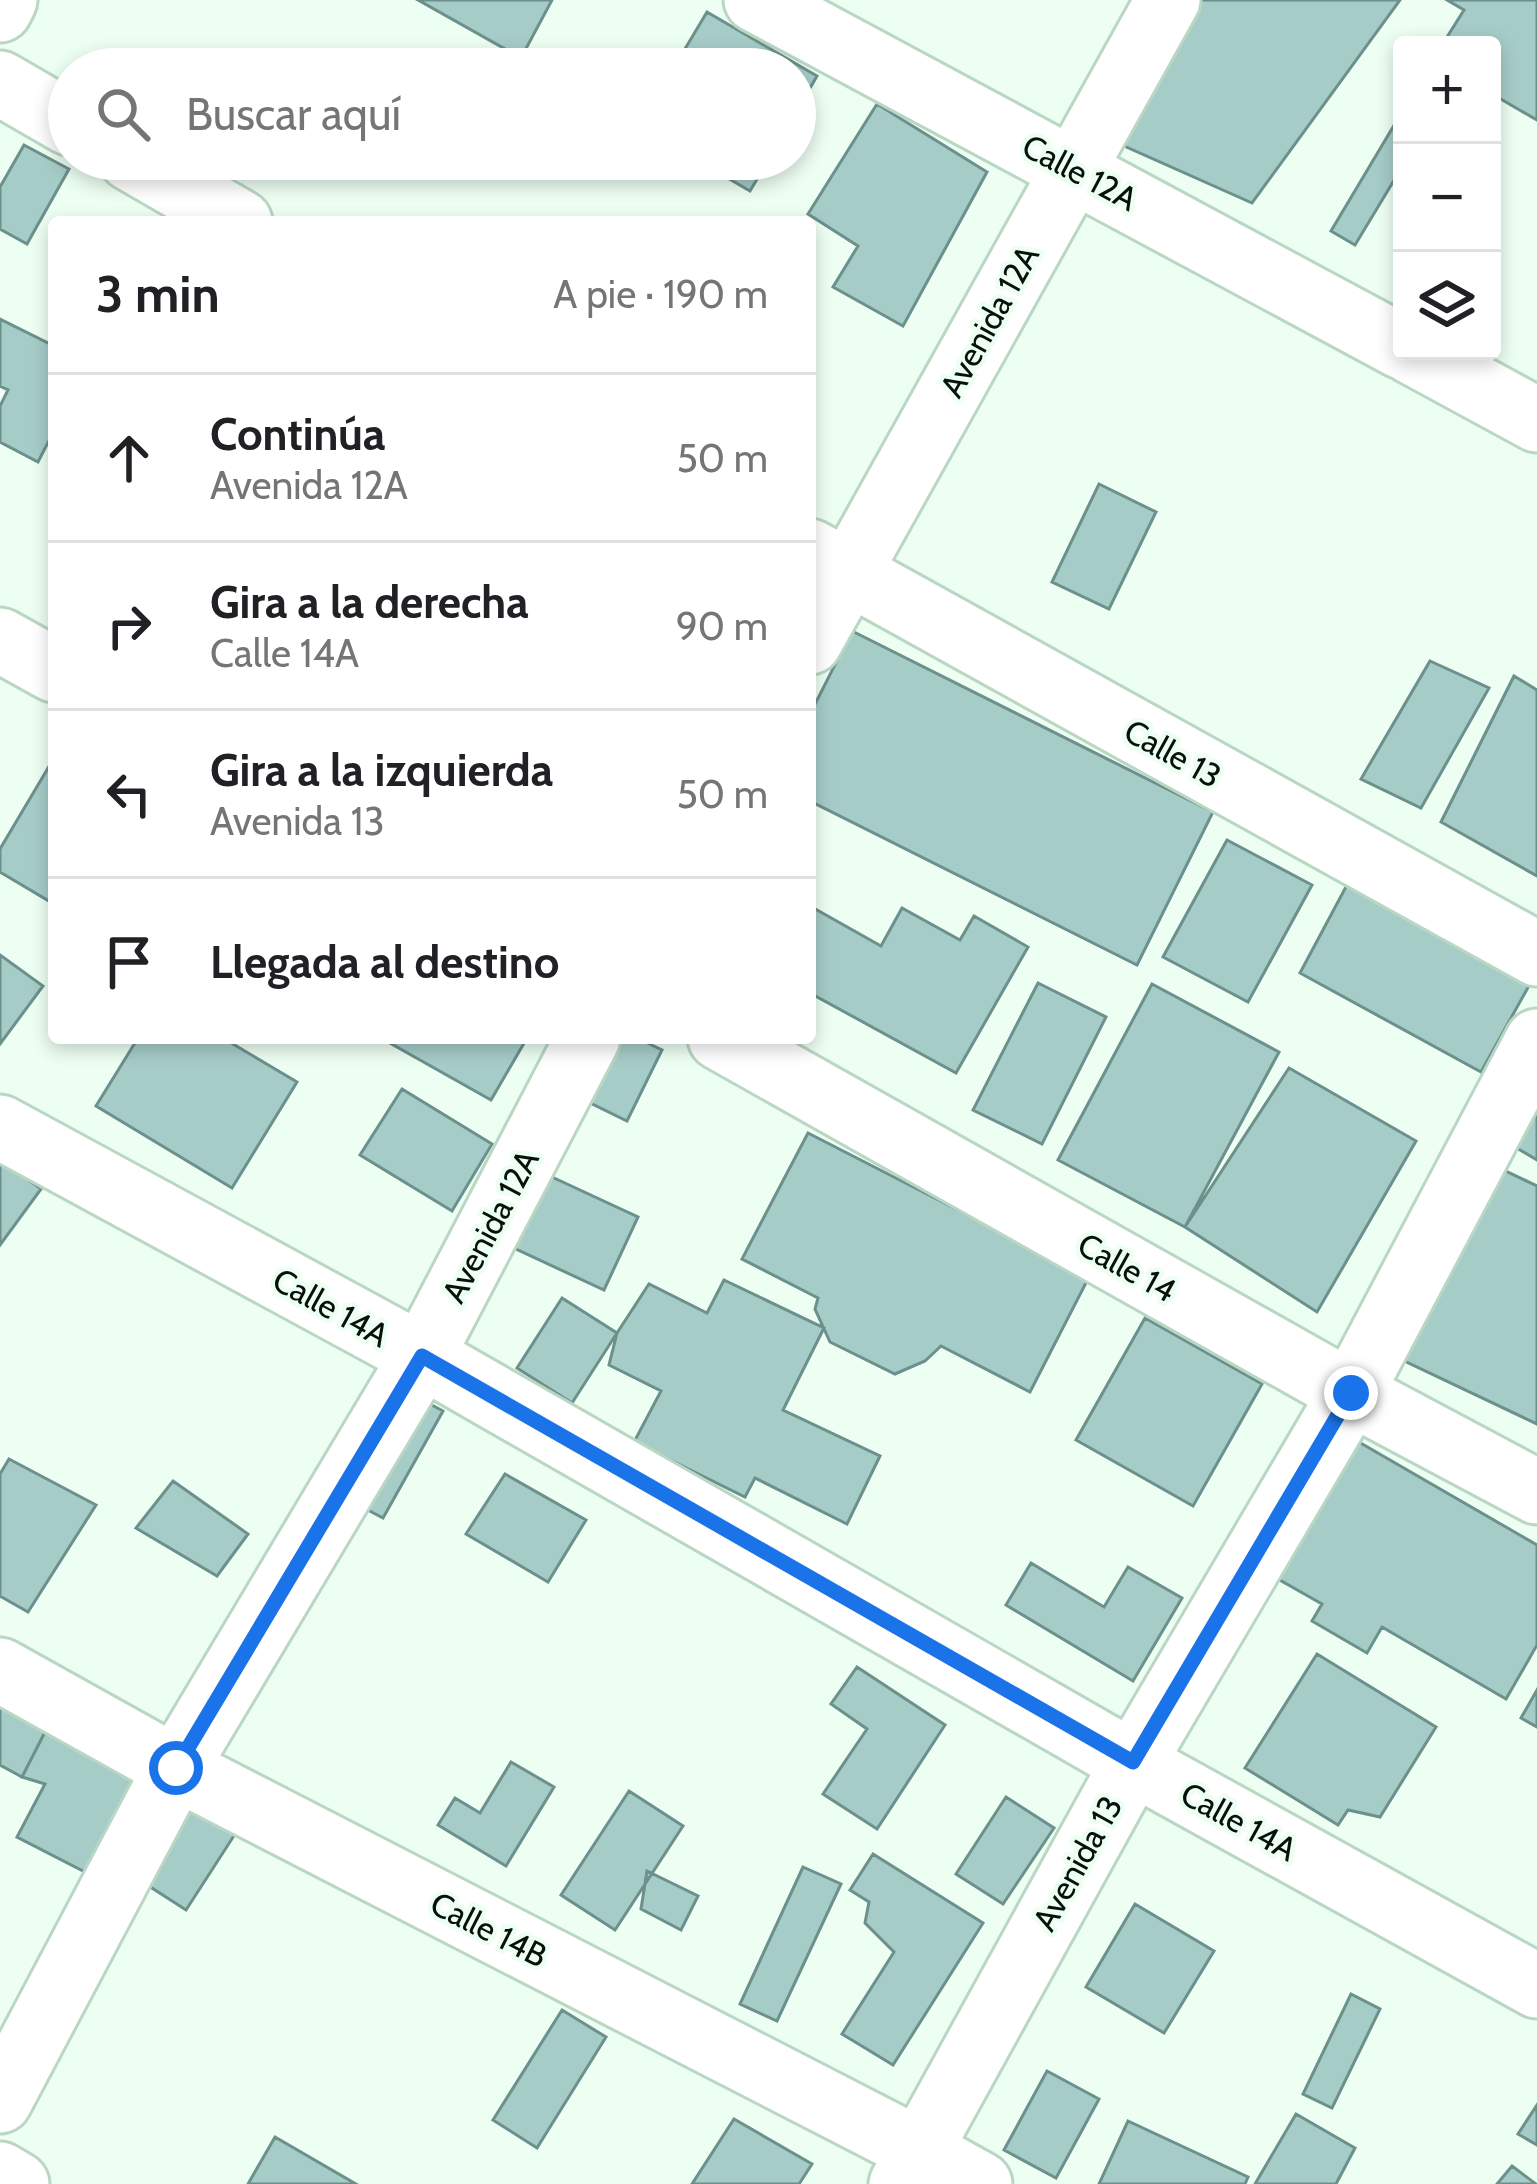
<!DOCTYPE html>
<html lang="es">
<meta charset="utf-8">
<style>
body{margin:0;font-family:Cabin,sans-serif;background:#f6f6f6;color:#202124}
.controls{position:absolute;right:36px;top:36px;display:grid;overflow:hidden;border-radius:12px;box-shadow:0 6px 18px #0003}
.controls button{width:108px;height:108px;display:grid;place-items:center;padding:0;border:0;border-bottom:3px solid #e0e0e0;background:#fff;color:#202124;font:60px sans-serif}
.stop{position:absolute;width:36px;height:36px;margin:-27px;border:9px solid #1a73e8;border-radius:50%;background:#fff}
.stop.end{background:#1a73e8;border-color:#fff;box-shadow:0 3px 12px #0008}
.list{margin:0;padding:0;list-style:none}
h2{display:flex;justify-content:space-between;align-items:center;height:156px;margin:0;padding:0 48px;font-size:51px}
h2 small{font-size:39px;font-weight:400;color:#757577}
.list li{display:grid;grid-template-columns:78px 1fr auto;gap:36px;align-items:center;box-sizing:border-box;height:168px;padding:0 48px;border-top:3px solid #e0e0e0}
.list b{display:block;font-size:45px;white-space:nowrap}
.list p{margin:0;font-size:39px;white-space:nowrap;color:#757577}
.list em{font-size:39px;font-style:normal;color:#757577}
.icon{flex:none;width:66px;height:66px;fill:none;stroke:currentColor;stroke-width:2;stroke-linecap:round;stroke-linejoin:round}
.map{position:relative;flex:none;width:1537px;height:2184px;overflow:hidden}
.search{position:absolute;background:#fff;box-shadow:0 6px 18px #0003;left:48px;top:48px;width:768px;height:132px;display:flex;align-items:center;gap:30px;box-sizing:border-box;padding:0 42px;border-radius:66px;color:#757577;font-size:45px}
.panel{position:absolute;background:#fff;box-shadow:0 6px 18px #0003;left:48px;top:216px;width:768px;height:828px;border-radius:12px}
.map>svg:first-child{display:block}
</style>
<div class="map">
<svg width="1537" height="2184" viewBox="0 0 1537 2184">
<rect width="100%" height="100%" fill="#edfef2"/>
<path fill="#a6ccc8" stroke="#6c908c" stroke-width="3" d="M 418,0 L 552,0 L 521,58 Z
M 1185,0 L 1400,0 L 1252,203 L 1113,141 Z
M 1447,0 L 1537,0 L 1537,120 L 1492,94 L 1492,45 L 1442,45 L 1464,10 Z
M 707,12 L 817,76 L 795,114 L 795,69 L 673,69 Z
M 877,104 L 987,172 L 903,326 L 833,287 L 858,246 L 808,214 Z
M 1402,112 L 1402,167 L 1355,245 L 1331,231 Z
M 24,145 L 69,169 L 27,244 L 0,229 L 0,187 Z
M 695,159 L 769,159 L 750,191 Z
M 0,319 L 54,346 L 54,431 L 38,462 L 0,442 L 0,406 L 8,390 L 0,386 Z
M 1099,484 L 1156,512 L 1109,609 L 1052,582 Z
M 852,631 L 1213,812 L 1137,965 L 810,801 L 810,714 Z
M 1430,661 L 1489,688 L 1421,808 L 1361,779 Z
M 1514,676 L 1537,690 L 1537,876 L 1441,822 Z
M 54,758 L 54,904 L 0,872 L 0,849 Z
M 1227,840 L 1312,885 L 1248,1002 L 1163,957 Z
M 1348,883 L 1531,982 L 1481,1072 L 1300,973 Z
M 810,906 L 881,946 L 902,908 L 960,940 L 974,916 L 1028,947 L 956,1073 L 810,993 Z
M 0,955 L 43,986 L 0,1044 Z
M 1038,983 L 1106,1017 L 1042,1144 L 973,1110 Z
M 1152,984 L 1279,1052 L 1185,1227 L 1058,1160 Z
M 138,1038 L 223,1038 L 297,1082 L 232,1188 L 96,1106 Z
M 381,1038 L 527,1038 L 491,1100 Z
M 602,1038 L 637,1038 L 662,1050 L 627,1121 L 574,1095 Z
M 1289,1068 L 1416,1141 L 1317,1312 L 1185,1227 Z
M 402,1089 L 492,1144 L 452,1211 L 360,1155 Z
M 1537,1108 L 1537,1160 L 1515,1147 Z
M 808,1133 L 1089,1277 L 1030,1392 L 941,1346 L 925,1361 L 895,1374 L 830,1342 L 815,1309 L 818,1298 L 742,1259 Z
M 0,1159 L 41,1189 L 0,1245 Z
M 1491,1164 L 1537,1186 L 1537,1424 L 1396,1357 Z
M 539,1171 L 638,1217 L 604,1290 L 505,1244 Z
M 724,1280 L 824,1328 L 783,1410 L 880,1456 L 847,1524 L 755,1478 L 745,1497 L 634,1442 L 661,1391 L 609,1365 L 617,1333 L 649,1284 L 707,1313 Z
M 562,1298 L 617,1333 L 572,1403 L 517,1368 Z
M 1145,1318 L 1262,1384 L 1193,1506 L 1076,1440 Z
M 404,1390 L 443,1411 L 383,1518 L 345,1498 Z
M 1345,1434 L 1537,1545 L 1537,1645 L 1506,1699 L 1382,1627 L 1367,1653 L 1312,1621 L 1322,1604 L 1264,1571 Z
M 9,1459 L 96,1505 L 28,1612 L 0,1596 L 0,1474 Z
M 505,1474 L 586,1520 L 548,1582 L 466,1534 Z
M 173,1481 L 248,1534 L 217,1576 L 136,1528 Z
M 1031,1563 L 1104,1607 L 1128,1567 L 1182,1598 L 1133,1681 L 1006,1605 Z
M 1317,1654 L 1436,1727 L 1380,1817 L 1348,1810 L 1338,1825 L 1245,1768 Z
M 857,1667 L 945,1725 L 877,1829 L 823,1794 L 867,1729 L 831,1704 Z
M 1537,1690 L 1537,1727 L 1521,1718 Z
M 0,1706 L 46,1730 L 22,1777 L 0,1765 Z
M 46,1730 L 134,1782 L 85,1872 L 17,1837 L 45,1784 L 22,1777 Z
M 511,1762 L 554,1787 L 506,1866 L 438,1825 L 455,1798 L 480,1813 Z
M 201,1783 L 248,1814 L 186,1910 L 138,1879 Z
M 629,1791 L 683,1826 L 615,1930 L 561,1895 Z
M 1006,1797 L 1054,1828 L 1003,1904 L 956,1874 Z
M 873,1854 L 983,1923 L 893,2065 L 842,2034 L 894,1952 L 865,1923 L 869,1902 L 850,1890 Z
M 803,1867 L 841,1884 L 777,2021 L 740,2004 Z
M 647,1871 L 698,1896 L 681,1930 L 641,1909 Z
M 1135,1904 L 1214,1951 L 1164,2033 L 1086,1987 Z
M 1351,1994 L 1380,2009 L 1332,2108 L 1303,2094 Z
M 562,2010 L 606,2037 L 537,2148 L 493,2120 Z
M 1047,2071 L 1099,2099 L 1056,2178 L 1004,2150 Z
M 1537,2105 L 1537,2145 L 1518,2134 Z
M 1296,2114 L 1355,2148 L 1336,2184 L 1255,2184 Z
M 734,2119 L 812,2164 L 799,2184 L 692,2184 Z
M 1128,2121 L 1248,2177 L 1245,2184 L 1099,2184 Z
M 275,2137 L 356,2184 L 248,2184 Z
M 1512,2166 L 1536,2184 L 1497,2184 Z"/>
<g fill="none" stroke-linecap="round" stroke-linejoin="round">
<g stroke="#bad7c3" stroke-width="69">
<path id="minor" d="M 756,0 L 1402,347
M 0,10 L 5,0
M 0,83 L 69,123
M 131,159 L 240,222
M 1410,351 L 1537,420
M 810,551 L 1537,954
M 0,640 L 54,670
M 810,642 L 1168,0
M 720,1038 L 1351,1393 L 1537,1492
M 0,1127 L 422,1356 L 1133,1763 L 1537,1986
M 0,1670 L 176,1768 L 919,2150 L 980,2184
M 0,2101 L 176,1768 L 422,1356 L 588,1038
M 0,2174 L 17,2184
M 901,2184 L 1133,1763 L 1351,1393 L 1537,1041"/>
</g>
<use href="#minor" stroke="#fff" stroke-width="63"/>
</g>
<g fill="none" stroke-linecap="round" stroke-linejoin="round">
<path stroke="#1a73e8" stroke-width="15" d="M 176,1768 L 422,1356 L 1133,1762 L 1351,1393"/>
</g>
<g text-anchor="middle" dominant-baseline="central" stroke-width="9" stroke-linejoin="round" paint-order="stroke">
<g font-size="33" fill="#07110a" stroke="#edfef2">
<text transform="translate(1080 172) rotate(28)">Calle 12A</text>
<text transform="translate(989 321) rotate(-61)">Avenida 12A</text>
<text transform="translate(1173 753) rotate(29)">Calle 13</text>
<text transform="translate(490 1226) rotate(-62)">Avenida 12A</text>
<text transform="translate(1127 1267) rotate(29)">Calle 14</text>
<text transform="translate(331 1307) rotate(29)">Calle 14A</text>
<text transform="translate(1239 1821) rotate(29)">Calle 14A</text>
<text transform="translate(1077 1863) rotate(-61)">Avenida 13</text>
<text transform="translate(489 1929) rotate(27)">Calle 14B</text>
</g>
</g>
</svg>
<div class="controls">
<button>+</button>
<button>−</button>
<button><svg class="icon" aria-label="layers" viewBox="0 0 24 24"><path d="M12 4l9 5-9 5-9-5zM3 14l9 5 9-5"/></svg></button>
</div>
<div class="stop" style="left:176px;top:1768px"></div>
<div class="stop end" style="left:1351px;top:1393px"></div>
<div class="search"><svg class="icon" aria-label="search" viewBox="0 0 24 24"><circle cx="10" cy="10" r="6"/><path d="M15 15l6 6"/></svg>Buscar aquí</div>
<section class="panel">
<h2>3 min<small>A pie · 190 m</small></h2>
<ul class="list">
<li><svg class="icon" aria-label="ahead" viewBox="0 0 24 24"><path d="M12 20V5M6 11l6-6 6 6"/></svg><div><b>Continúa</b><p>Avenida 12A</p></div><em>50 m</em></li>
<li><svg class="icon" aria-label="right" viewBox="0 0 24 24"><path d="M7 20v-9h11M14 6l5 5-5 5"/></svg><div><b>Gira a la derecha</b><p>Calle 14A</p></div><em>90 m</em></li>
<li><svg class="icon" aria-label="left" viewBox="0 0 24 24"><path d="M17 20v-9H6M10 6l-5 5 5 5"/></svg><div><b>Gira a la izquierda</b><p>Avenida 13</p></div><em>50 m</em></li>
<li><svg class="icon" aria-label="arrive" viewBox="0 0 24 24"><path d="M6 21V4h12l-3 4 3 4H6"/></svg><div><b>Llegada al destino</b></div></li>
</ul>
</section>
</div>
